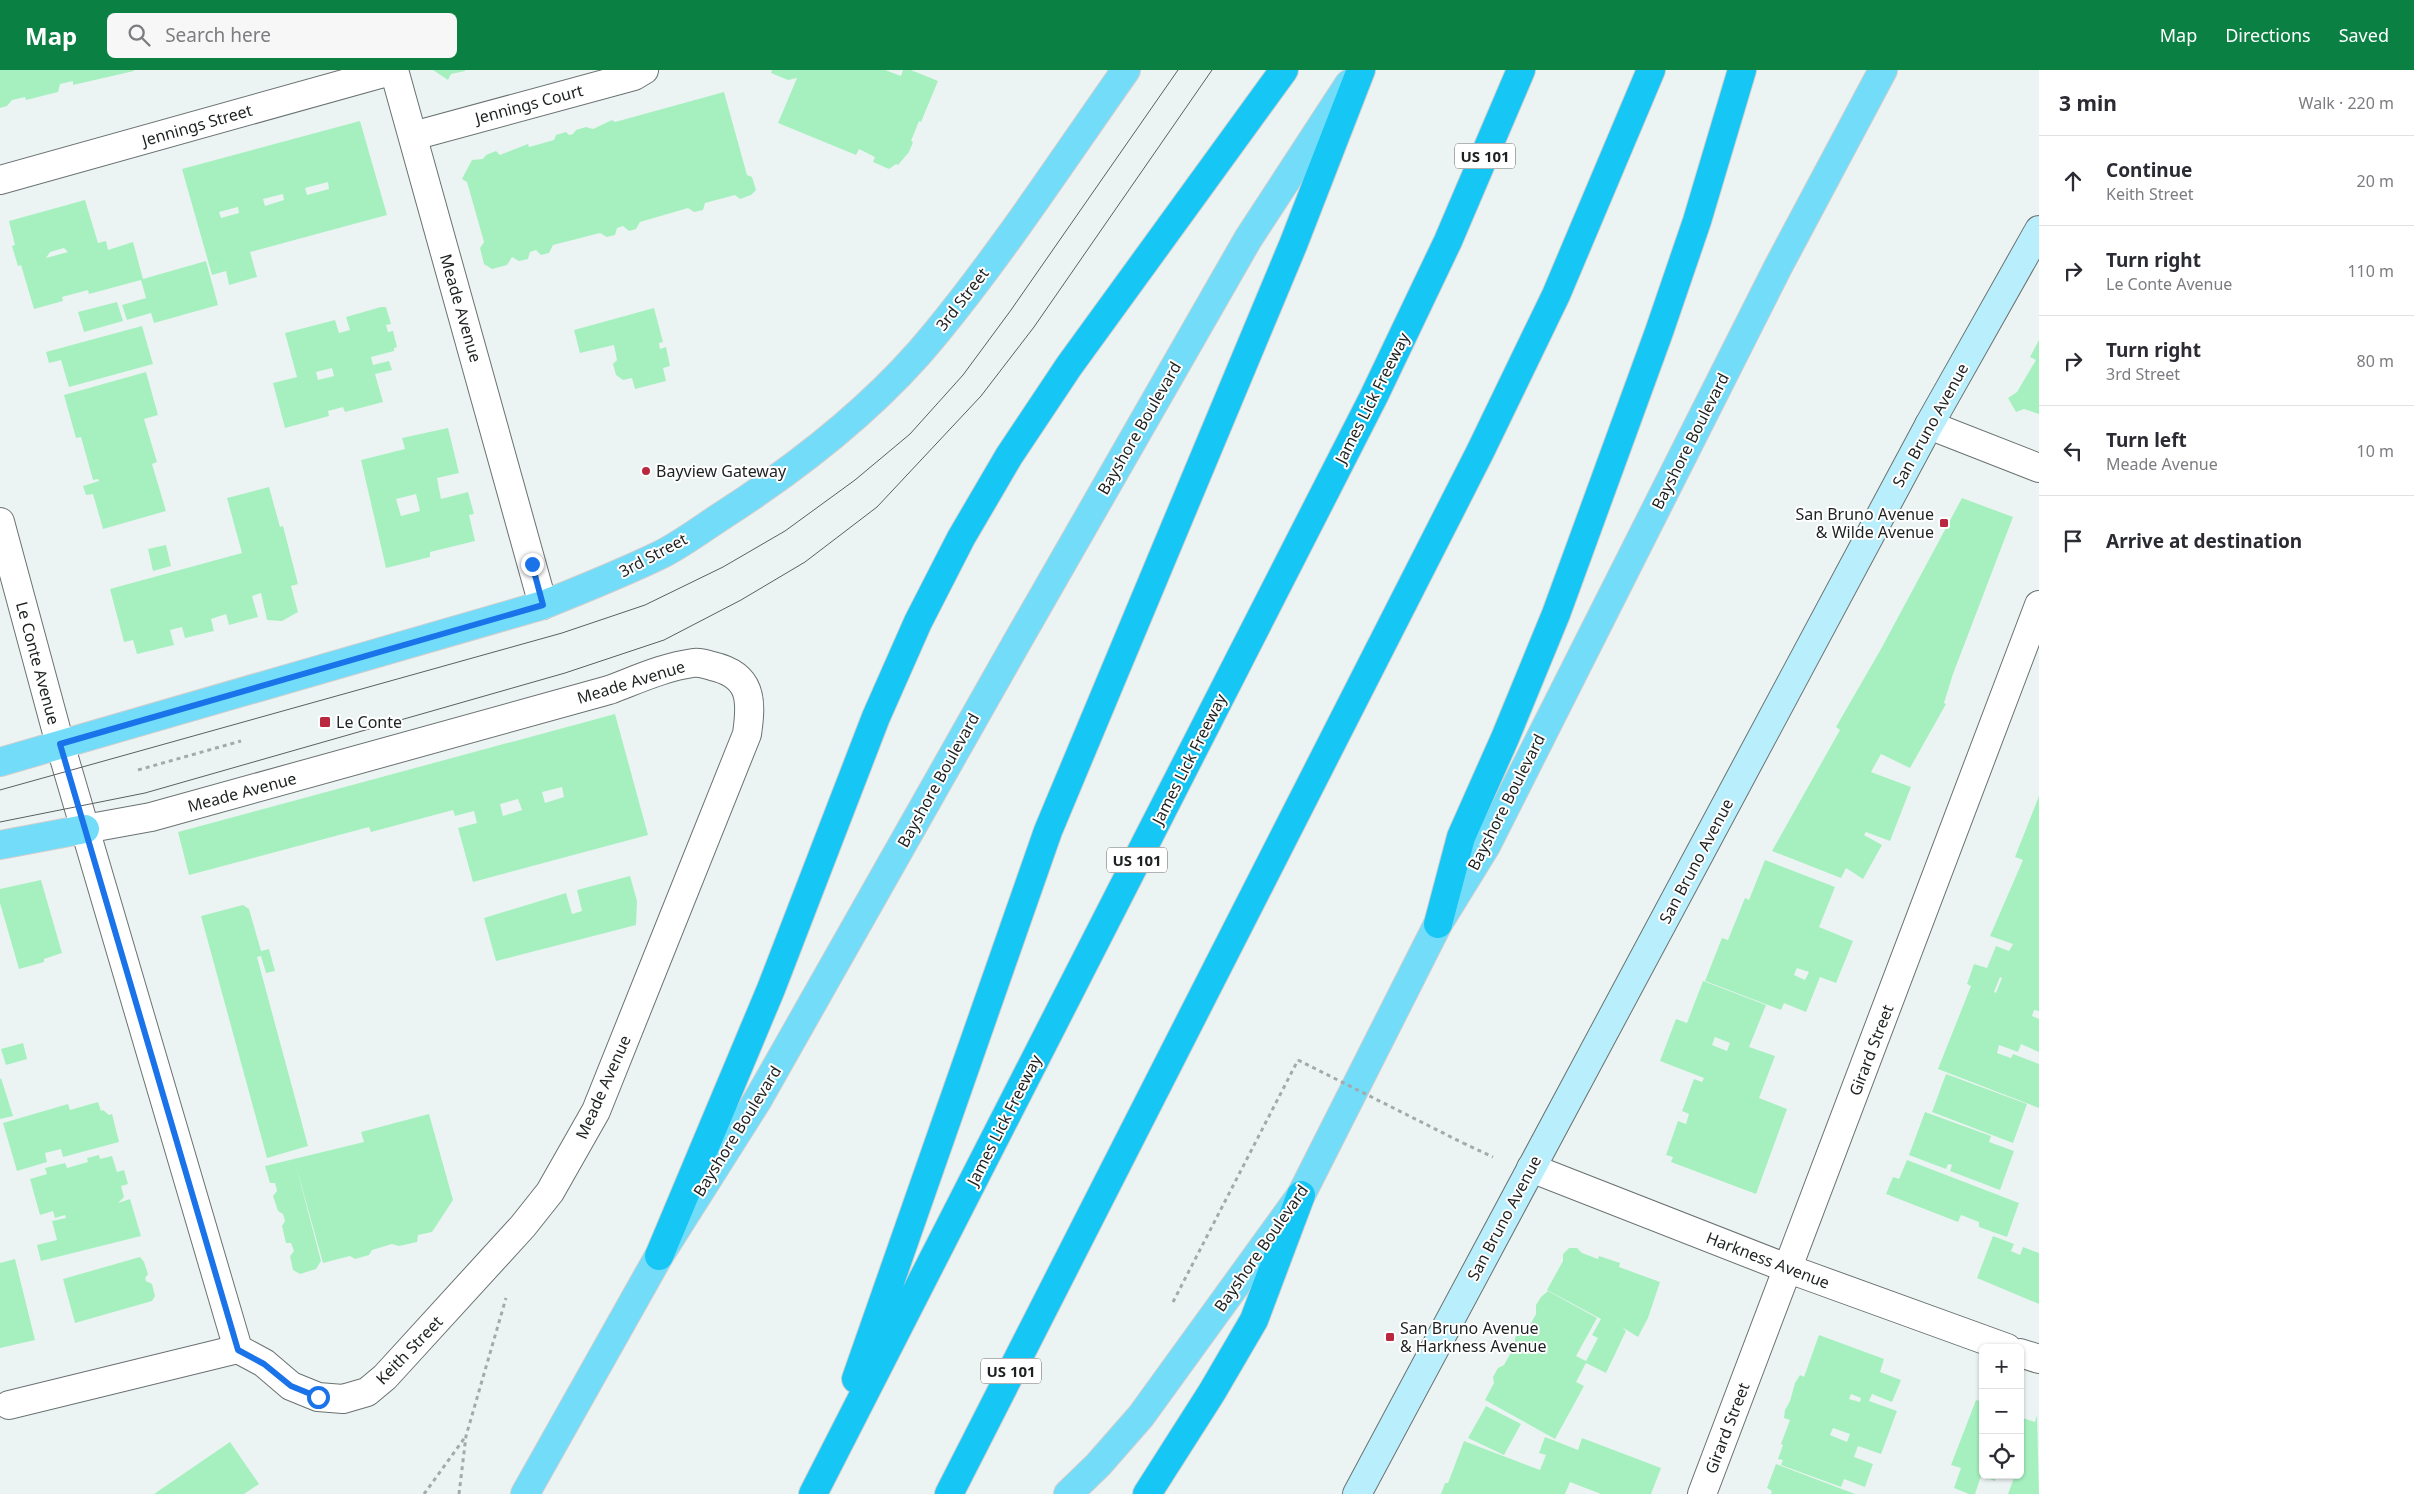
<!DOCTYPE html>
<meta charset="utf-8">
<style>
body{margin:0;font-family:"Noto Sans",sans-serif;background:#f7f7f7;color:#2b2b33}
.controls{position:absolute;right:15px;bottom:15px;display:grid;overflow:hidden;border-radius:8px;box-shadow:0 1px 4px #0004}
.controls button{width:45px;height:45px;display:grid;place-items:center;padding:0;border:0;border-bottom:1px solid #e1e1e2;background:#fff;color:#2b2b33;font:25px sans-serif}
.stop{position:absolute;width:15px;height:15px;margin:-11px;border:4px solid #1a73e8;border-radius:50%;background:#fff}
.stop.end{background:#1a73e8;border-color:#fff;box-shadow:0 1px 5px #0008}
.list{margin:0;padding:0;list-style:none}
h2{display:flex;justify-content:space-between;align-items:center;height:65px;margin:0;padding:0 20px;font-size:21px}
h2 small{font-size:16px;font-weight:400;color:#7c7c81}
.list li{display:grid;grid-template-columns:32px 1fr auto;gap:15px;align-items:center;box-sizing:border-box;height:90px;padding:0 20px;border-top:1px solid #e1e1e2}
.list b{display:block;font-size:19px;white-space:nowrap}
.list p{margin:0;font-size:16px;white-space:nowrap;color:#7c7c81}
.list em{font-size:16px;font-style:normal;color:#7c7c81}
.icon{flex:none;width:28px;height:28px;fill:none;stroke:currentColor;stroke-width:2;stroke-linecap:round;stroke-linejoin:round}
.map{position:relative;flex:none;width:2039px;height:1424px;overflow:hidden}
header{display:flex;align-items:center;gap:30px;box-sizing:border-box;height:70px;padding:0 25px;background:#0b8043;color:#fff}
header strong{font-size:24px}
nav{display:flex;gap:28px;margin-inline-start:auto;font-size:18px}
.search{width:350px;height:45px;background:#f7f7f7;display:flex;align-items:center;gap:12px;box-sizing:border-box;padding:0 18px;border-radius:8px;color:#7c7c81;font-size:19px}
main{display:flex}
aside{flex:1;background:#fff}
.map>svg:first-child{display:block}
</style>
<header>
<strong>Map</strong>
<div class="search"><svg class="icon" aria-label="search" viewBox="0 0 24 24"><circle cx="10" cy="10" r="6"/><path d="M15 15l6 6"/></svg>Search here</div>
<nav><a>Map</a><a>Directions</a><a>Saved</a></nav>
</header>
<main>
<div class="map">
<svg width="2039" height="1424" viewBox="0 0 2039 1424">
<rect width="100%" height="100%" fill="#ecf4f3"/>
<path fill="#a6f0bf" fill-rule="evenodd" d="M 0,0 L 134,0 L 134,1 L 73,15 L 73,11 L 60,14 L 58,22 L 26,30 L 25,27 L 12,30 L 7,36 L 0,38 Z
M 433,0 L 465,0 L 465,1 L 451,4 L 448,10 Z
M 772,0 L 885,0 L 901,6 L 903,0 L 911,0 L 938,11 L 921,52 L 919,51 L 911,71 L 913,72 L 909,82 L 898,95 L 896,94 L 889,99 L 873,92 L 875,87 L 859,79 L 856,85 L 778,53 L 797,8 L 788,10 L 771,3 Z
M 724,22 L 747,105 L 752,107 L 756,120 L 751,125 L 740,129 L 735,125 L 705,133 L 703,140 L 694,142 L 688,138 L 640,152 L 636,159 L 629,161 L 623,156 L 617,158 L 615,165 L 607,167 L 600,163 L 553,175 L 549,183 L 541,185 L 536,180 L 530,182 L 528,189 L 519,191 L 512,187 L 507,195 L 492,199 L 484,194 L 480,178 L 484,172 L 467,112 L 462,109 L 472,90 L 483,89 L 486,85 L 496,81 L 500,85 L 528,74 L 529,77 L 554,70 L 556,65 L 566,62 L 569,65 L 573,64 L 576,60 L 586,57 L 593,59 L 612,50 L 615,52 Z
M 360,51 L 387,145 L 250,182 L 257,207 L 229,215 L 226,201 L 212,205 L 182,99 ZM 328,112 L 329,119 L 307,125 L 305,118 ZM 283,124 L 284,130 L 265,136 L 263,129 ZM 238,137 L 239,143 L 221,148 L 219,142 Z
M 85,130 L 98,173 L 106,171 L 108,180 L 133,172 L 143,209 L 206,191 L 218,235 L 154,253 L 151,243 L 127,250 L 122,235 L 146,228 L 141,210 L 89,224 L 88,220 L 62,227 L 63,231 L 34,239 L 21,195 L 18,196 L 12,176 L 15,175 L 9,151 ZM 64,178 L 68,182 L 46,188 L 50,182 Z
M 117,232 L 123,251 L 84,262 L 78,242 Z
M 381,237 L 386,237 L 391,254 L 386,255 L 388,262 L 393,261 L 397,277 L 394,278 L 394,281 L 371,287 L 373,295 L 389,291 L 392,300 L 375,304 L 383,332 L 345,342 L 343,337 L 328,341 L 329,346 L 285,358 L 273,313 L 297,307 L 285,263 L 335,250 L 339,263 L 350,260 L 346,247 ZM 332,298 L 334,306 L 318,310 L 316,302 Z
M 654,238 L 663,272 L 659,273 L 660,279 L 666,277 L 670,296 L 663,298 L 666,311 L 635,319 L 632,308 L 623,310 L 616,305 L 613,294 L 617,290 L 614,275 L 580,283 L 574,260 Z
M 142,256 L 153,294 L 69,317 L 61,290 L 49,293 L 46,282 Z
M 2039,270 L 2039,344 L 2024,339 L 2016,342 L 2008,328 L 2017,322 L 2036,290 L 2030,287 Z
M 146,302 L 158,345 L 144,349 L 157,392 L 152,394 L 166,441 L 103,459 L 93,424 L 86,425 L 83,416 L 99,411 L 98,409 L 93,410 L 81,367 L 76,368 L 64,325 Z
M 448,358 L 459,403 L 437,408 L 441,429 L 468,422 L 474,444 L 469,445 L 475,471 L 430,482 L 430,487 L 386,498 L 361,390 L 405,379 L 402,368 ZM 416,424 L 420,441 L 401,446 L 396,429 Z
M 269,417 L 280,457 L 283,456 L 298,514 L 291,516 L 298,542 L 282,551 L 267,550 L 261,523 L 252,526 L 258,547 L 229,555 L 226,544 L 211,549 L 214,561 L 185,568 L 182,557 L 170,560 L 174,575 L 137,584 L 133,570 L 124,572 L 110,519 L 242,483 L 227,428 Z
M 1962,428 L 2013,447 L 1953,604 L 1944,633 L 1946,634 L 1910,698 L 1881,684 L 1871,702 L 1911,717 L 1890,771 L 1866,762 L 1864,765 L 1882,775 L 1863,809 L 1846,798 L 1841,808 L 1772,781 L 1840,660 L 1836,657 L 1881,579 Z
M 166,475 L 171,496 L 153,501 L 148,479 Z
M 615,644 L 648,765 L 473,812 L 458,758 L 477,753 L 474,741 L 455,746 L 453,740 L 371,762 L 369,757 L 189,805 L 178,762 ZM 562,717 L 564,727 L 545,733 L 542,722 ZM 518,729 L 522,740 L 503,746 L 500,734 Z
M 2039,726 L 2039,941 L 2034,940 L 2032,946 L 2039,949 L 2039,982 L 2021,974 L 2018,982 L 1999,975 L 1997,983 L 2011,988 L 2013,984 L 2039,994 L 2039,1038 L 1938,999 L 1971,916 L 1967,914 L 1974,894 L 1987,898 L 1996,876 L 2009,881 L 2013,874 L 1990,866 L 2023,790 L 2015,787 ZM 2000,907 L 2002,908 L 1996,923 L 1994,922 Z
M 1765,790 L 1835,817 L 1819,857 L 1853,871 L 1836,913 L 1820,907 L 1806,942 L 1784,933 L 1781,940 L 1705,911 L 1722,868 L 1728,870 L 1745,828 L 1749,830 ZM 1797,898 L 1809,902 L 1805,910 L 1794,905 Z
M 630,806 L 637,831 L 636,855 L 496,891 L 484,848 L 566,823 L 572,844 L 582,841 L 577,820 Z
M 41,810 L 62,883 L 44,889 L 44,892 L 19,899 L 0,833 L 0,819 Z
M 243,835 L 249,839 L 261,881 L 269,879 L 275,901 L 266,903 L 261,886 L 257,887 L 308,1076 L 267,1088 L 201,846 Z
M 1703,911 L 1766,935 L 1749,977 L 1775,986 L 1759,1028 L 1787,1039 L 1756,1124 L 1671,1092 L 1673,1087 L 1666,1085 L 1678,1051 L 1686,1054 L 1689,1044 L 1682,1041 L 1694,1009 L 1702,1012 L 1704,1008 L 1660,991 L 1676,949 L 1687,953 ZM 1715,967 L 1730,973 L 1727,981 L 1712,975 Z
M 23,973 L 27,989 L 6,995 L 1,979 Z
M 1946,1004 L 2027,1034 L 2013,1073 L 1932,1042 Z
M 1,1008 L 13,1046 L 0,1049 L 0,1009 Z
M 98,1032 L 101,1041 L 103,1040 L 109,1045 L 112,1044 L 119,1072 L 63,1087 L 61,1079 L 45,1083 L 47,1092 L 17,1101 L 3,1053 L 68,1034 L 70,1040 Z
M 1925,1042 L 1991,1066 L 1989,1072 L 2014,1081 L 2000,1120 L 1950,1101 L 1952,1095 L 1948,1094 L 1946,1099 L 1909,1085 Z
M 429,1044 L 453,1130 L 432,1162 L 418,1165 L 417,1172 L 399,1176 L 392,1174 L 372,1180 L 369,1185 L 355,1189 L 350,1186 L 323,1193 L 296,1096 L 321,1191 L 316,1199 L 300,1204 L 293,1200 L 290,1186 L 294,1181 L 291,1173 L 286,1173 L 282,1156 L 285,1151 L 283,1144 L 278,1141 L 273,1126 L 277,1121 L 275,1113 L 270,1113 L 265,1096 L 364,1072 L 361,1062 Z
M 99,1085 L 100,1089 L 112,1086 L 117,1102 L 124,1100 L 128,1114 L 121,1116 L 124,1127 L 118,1133 L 130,1129 L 141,1166 L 41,1191 L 37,1175 L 57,1170 L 52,1151 L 66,1148 L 65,1145 L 55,1148 L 53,1141 L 40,1145 L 30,1109 L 47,1104 L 45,1098 L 65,1093 L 67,1098 L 88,1092 L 87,1088 Z
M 1907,1090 L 2019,1133 L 2007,1167 L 1979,1157 L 1979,1152 L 1961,1145 L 1958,1152 L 1886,1124 L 1893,1107 L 1899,1109 Z
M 1993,1166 L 2014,1174 L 2011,1181 L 2020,1185 L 2023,1177 L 2039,1183 L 2039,1234 L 1977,1208 Z
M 1569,1178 L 1577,1178 L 1582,1183 L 1598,1189 L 1599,1186 L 1620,1193 L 1619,1197 L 1660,1212 L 1648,1248 L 1638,1267 L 1622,1257 L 1626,1261 L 1606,1303 L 1586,1293 L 1576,1312 L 1584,1316 L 1555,1369 L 1485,1330 L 1494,1313 L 1493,1307 L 1498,1298 L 1504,1295 L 1515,1275 L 1515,1268 L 1519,1260 L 1528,1259 L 1536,1244 L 1536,1235 L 1541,1227 L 1548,1221 L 1597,1248 L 1576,1286 L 1586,1291 L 1598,1268 L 1592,1265 L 1601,1249 L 1547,1220 L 1563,1191 L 1563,1184 Z
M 140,1187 L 144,1192 L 148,1204 L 145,1208 L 146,1211 L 152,1214 L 155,1226 L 152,1231 L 75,1253 L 63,1209 Z
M 15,1189 L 35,1270 L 0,1278 L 0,1193 Z
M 1819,1265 L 1884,1289 L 1880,1302 L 1901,1310 L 1892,1332 L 1872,1324 L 1869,1331 L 1897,1341 L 1881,1384 L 1858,1376 L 1854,1387 L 1873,1394 L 1865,1417 L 1844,1409 L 1841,1417 L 1781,1395 L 1783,1390 L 1778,1389 L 1783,1375 L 1781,1374 L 1790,1350 L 1784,1348 L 1785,1340 L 1790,1331 L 1795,1313 L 1800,1305 L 1804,1307 ZM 1851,1324 L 1861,1328 L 1860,1332 L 1849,1329 ZM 1833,1358 L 1850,1364 L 1847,1372 L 1830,1365 Z
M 1976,1330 L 1983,1332 L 1983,1405 L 1997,1405 L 1995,1411 L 1981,1406 L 1975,1424 L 1969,1424 L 1954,1418 L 1961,1398 L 1951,1395 Z
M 1486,1336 L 1521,1354 L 1504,1385 L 1468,1368 Z
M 2037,1345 L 2039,1424 L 2008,1424 L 2015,1405 L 2020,1405 L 2020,1347 L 2035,1352 Z
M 1545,1367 L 1578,1380 L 1582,1368 L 1661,1398 L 1651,1424 L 1601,1424 L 1570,1412 L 1565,1424 L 1441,1424 L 1445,1413 L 1448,1413 L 1464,1371 L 1540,1400 L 1546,1385 L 1539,1383 Z
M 230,1372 L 259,1414 L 244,1424 L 154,1424 Z
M 1776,1394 L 1855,1424 L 1771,1424 L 1772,1421 L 1767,1418 Z"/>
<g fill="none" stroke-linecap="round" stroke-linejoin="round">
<g stroke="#6a7271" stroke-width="30">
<path id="street" d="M 413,66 L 634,6 L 644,0
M 0,110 L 394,0 L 543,535
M 1929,355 L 2039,398
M 0,452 L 60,674 L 238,1279
M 1531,1098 L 1789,1199 L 2007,1278
M 2020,1283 L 2039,1289
M 9,1335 L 238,1279 L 264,1293 L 291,1316 L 318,1327 L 343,1329 L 367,1322 L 385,1307 L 523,1156 L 550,1122 L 596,1041 L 747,664 C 752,630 752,605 712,596 C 706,594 699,592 693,593 C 664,597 636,610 609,620 L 151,747 L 85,759
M 1702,1424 L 2039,535"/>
</g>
<g stroke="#6a7271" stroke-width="30">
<path id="secondary" d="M 1357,1424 L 1929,355 L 2039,160"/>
</g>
<g stroke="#cecece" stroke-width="30">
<path id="primary" d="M 0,692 L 543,535 C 583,519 623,503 662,484 C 681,474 699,461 717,449 C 797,398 876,337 936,263 C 1004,180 1064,88 1126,0
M 0,775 L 85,759
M 525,1424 L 659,1186 L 757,1031 L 1017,572 L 1248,169 L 1349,14
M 1068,1424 L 1098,1395 L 1141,1346 L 1301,1125 L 1438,854 L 1486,776 L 1778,197 L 1883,0"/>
</g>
<g stroke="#cecece" stroke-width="30">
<path id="highway" d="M 1438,854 L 1461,767 L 1505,668 L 1556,544 L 1659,262 L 1697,151 L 1742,0
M 659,1186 L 771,919 L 876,647 L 918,552 L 961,468 L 1009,386 L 1069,296 L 1284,0
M 856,1309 L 1048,761 L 1293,175 L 1361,0
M 813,1424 L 1374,326 L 1448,171 L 1521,0
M 949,1424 L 1480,382 L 1556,225 L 1651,0
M 1147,1424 L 1212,1322 L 1254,1250 L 1301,1125"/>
</g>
<path stroke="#a4aaa9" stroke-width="3" stroke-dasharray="4 4" stroke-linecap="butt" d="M 138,700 L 241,671
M 1463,1073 L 1493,1087
M 1173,1232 L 1298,990
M 424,1424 L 466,1366
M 459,1424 L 466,1366 L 506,1228"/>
<use href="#street" stroke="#fff" stroke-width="28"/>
<use href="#secondary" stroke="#b9eefc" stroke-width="28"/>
<use href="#primary" stroke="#73ddf9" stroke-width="28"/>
<use href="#highway" stroke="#16c6f5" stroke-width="28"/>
<path stroke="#5b605f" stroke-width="1" d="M 0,720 L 562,563 L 645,535 L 723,497 L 785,461 L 855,410 L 910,364 L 963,305 L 1011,240 L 1178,0
M 0,752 L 145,723 L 565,603 L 664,570 L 741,530 L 805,492 L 877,437 L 981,326 L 1034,257 L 1212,0"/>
<path stroke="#a4aaa9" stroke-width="3" stroke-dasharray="4 4" stroke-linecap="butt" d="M 1298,990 L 1463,1073"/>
</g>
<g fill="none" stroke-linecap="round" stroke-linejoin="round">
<path stroke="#1a73e8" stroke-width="6" d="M 318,1327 L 291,1316 L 264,1294 L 238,1280 L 60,674 L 543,535 L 532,494"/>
</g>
<g fill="#b9283f" stroke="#fff" stroke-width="2">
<circle cx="646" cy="401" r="5"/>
<rect x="1939" y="448" width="10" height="10" rx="2.5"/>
<rect x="319" y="646" width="12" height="12" rx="2.5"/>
<rect x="1385" y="1262" width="10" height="10" rx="2.5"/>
</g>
<g text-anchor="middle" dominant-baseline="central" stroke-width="4" stroke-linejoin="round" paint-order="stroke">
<g fill="#fff" stroke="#626464" stroke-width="1">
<rect x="1455" y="73.5" width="60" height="25" rx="4"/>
<rect x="1107" y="777.5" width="60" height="25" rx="4"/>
<rect x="981" y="1288.5" width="60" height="25" rx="4"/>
</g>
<g font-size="15" font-weight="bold" fill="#1e2121">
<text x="1485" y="86">US 101</text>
<text x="1137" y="790">US 101</text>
<text x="1011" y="1301">US 101</text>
</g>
<g font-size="16" fill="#1e2121" stroke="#fff">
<text transform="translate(529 34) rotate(-15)">Jennings Court</text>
<text transform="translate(197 55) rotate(-16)">Jennings Street</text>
<text transform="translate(962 229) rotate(-52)">3rd Street</text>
<text transform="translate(461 238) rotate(74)">Meade Avenue</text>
<text transform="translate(1372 328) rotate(-63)">James Lick Freeway</text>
<text transform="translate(1930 355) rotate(-61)">San Bruno Avenue</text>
<text transform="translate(1139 358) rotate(-60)">Bayshore Boulevard</text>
<text transform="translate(1690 371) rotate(-63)">Bayshore Boulevard</text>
<text transform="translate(653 485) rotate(-28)">3rd Street</text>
<text transform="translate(38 593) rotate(75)">Le Conte Avenue</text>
<text transform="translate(631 612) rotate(-17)">Meade Avenue</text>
<text transform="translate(1189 689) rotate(-63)">James Lick Freeway</text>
<text transform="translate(938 710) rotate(-61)">Bayshore Boulevard</text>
<text transform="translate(242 722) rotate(-15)">Meade Avenue</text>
<text transform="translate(1506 732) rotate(-63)">Bayshore Boulevard</text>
<text transform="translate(1696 791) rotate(-62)">San Bruno Avenue</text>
<text transform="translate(1871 980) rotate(-69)">Girard Street</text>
<text transform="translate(603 1017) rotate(-66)">Meade Avenue</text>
<text transform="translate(1004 1050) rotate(-63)">James Lick Freeway</text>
<text transform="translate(737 1061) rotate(-58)">Bayshore Boulevard</text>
<text transform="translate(1504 1148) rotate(-62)">San Bruno Avenue</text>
<text transform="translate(1261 1178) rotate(-55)">Bayshore Boulevard</text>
<text transform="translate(1768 1190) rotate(21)">Harkness Avenue</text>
<text transform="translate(409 1280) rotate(-46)">Keith Street</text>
<text transform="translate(1727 1358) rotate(-69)">Girard Street</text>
</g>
<g font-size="16" fill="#1e2121" stroke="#fff" text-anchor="start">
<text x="656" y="401">Bayview Gateway</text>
<text x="1934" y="444" text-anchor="end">San Bruno Avenue<tspan x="1934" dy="18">&amp; Wilde Avenue</tspan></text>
<text x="336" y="652">Le Conte</text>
<text x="1400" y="1258">San Bruno Avenue<tspan x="1400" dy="18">&amp; Harkness Avenue</tspan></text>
</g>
</g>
</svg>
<div class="controls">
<button>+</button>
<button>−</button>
<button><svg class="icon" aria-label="locate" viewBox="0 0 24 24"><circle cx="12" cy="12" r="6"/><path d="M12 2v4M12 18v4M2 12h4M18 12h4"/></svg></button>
</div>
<div class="stop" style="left:318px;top:1327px"></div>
<div class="stop end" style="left:532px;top:494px"></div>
</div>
<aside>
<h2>3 min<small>Walk · 220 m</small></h2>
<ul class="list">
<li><svg class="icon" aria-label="ahead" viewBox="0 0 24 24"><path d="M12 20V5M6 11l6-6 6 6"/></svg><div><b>Continue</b><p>Keith Street</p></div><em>20 m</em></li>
<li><svg class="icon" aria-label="right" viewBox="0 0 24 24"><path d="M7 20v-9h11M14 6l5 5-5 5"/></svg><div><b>Turn right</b><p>Le Conte Avenue</p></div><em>110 m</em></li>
<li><svg class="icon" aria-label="right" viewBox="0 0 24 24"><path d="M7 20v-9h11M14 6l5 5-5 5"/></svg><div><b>Turn right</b><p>3rd Street</p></div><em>80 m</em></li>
<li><svg class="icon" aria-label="left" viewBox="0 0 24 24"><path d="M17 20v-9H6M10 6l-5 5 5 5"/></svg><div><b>Turn left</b><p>Meade Avenue</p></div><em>10 m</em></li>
<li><svg class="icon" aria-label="arrive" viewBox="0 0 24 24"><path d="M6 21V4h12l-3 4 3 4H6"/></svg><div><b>Arrive at destination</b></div></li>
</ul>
</aside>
</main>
